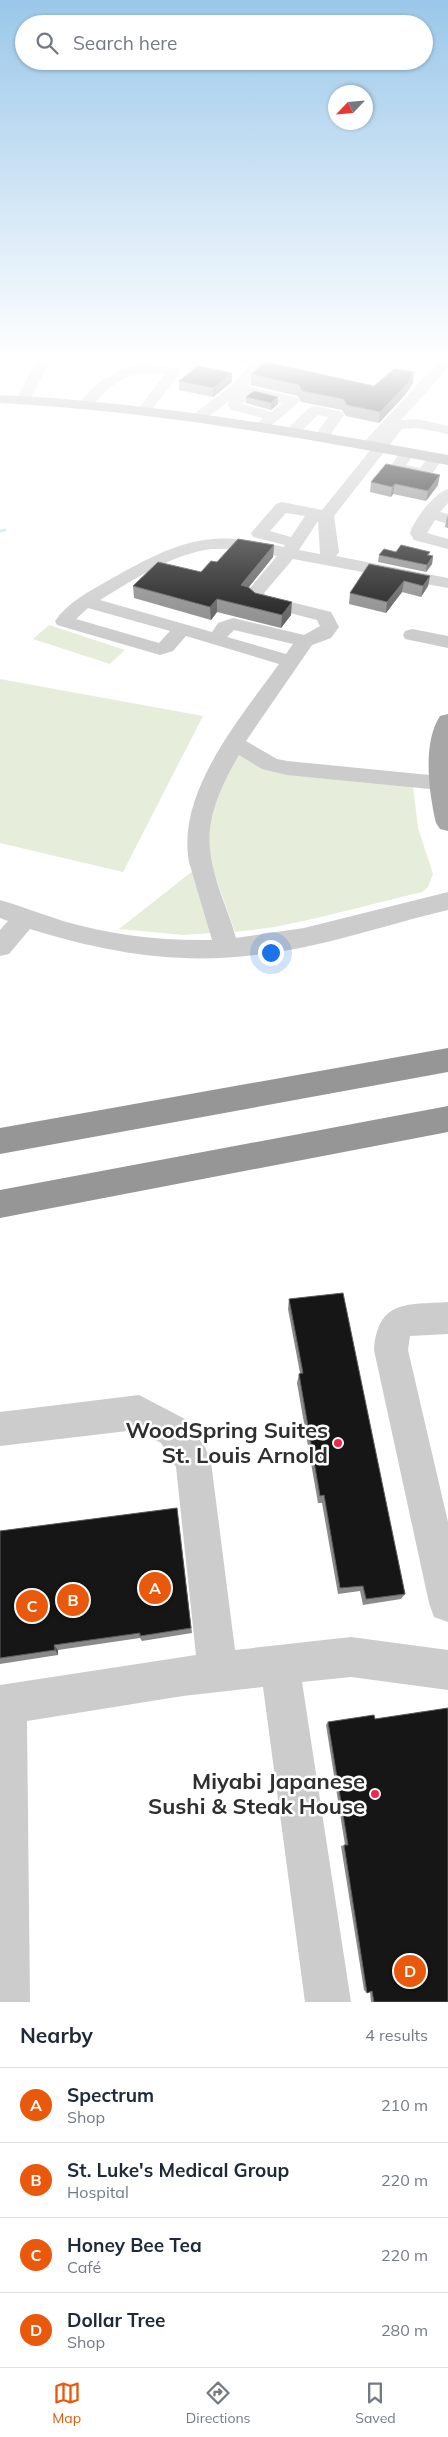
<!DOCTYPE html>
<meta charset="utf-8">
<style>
body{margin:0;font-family:Mulish,sans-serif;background:#f6f6f7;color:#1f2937}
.compass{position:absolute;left:328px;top:85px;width:45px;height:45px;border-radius:50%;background:#fff;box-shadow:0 1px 4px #0004;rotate:244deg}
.you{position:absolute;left:270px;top:952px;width:18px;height:18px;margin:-12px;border:4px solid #fff;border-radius:50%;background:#1a73e8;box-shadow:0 0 0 8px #1a73e833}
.badge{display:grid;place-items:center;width:32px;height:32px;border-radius:50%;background:#ea580c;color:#fff;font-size:16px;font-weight:700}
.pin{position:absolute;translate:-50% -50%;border:2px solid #fff;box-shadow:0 1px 5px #0006}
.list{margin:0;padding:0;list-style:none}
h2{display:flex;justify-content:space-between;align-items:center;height:65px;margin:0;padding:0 20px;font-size:21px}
h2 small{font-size:16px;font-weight:400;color:#747a83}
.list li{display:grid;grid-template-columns:32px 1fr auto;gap:15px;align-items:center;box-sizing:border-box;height:75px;padding:0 20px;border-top:1px solid #e0e1e3}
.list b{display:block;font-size:19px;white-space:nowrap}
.list p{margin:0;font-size:16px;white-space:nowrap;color:#747a83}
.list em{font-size:16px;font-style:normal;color:#747a83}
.icon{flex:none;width:28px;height:28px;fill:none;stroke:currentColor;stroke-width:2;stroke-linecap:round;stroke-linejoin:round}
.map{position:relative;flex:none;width:448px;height:2002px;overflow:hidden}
.search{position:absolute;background:#fff;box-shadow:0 1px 4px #0004;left:15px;right:15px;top:15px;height:55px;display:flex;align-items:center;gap:12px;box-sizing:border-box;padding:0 18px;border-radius:28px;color:#747a83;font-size:19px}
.sheet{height:365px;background:#fff}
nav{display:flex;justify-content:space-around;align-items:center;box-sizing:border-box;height:70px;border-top:1px solid #e0e1e3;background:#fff;font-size:14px;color:#747a83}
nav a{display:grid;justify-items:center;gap:2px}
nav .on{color:#ea580c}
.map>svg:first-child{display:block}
</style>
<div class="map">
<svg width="448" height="2002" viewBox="0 0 448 2002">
<rect width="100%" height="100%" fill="#fff"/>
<path fill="#e7eddb" d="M 49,625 L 125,650 L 110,664 L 33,639 Z
M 0,679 L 203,716 L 123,872 L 0,843 Z
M 240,752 L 413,786 L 418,828 L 433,874 L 428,887 L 422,892 L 317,918 L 275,927 L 235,932 L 206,850 L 210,817 L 224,783 Z
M 194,870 L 211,933 L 184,935 L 119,929 Z"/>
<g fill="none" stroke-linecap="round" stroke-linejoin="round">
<path stroke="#c6e4ee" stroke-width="3" d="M 0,531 L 5,530"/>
<path fill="#ccc" fill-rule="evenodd" d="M 38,358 L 52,358 L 28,403 L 18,403 L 16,400 Z
M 227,358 L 261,359 L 265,366 L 247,386 L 298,398 L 300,401 L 265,431 L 260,432 L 253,428 L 263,418 L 231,410 L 227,404 L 229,401 L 204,420 L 194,420 L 192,417 L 194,414 L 232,385 L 251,365 L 228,361 ZM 253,396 L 282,403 L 271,412 L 242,404 Z
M 442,358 L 448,358 L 448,368 L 401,420 L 417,419 L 448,426 L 448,434 L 417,428 L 402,429 L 334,516 L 339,552 L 336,556 L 448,578 L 448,588 L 293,559 L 264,593 L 267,596 L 331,612 L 339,627 L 331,638 L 312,645 L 246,741 L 277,759 L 287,761 L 440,776 L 448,778 L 448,788 L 440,790 L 287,775 L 262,769 L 239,755 C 223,783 206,816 210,850 C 213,880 228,909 236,938 L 304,928 L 448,892 L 448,910 C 384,925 321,948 255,955 C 177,965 104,952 30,929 L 9,954 L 0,956 L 0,930 L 8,921 L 0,918 L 0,900 C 21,906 41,914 63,921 C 111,935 161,941 212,940 L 189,862 C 176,792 241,717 279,664 L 186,636 L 173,651 L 160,655 L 57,625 L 55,621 C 68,602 90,591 109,580 C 149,558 187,535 235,539 C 251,540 268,544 284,547 L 285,545 L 253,537 L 251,533 L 276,504 L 282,502 L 322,510 L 372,448 L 365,447 L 362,444 L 365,441 ZM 286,513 L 305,516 L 291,537 L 270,531 ZM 318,521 L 320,554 L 299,550 ZM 211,549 L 235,549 L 277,556 L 245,594 L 255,604 L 317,620 L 320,626 L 304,635 L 233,618 L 218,623 L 212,632 L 100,600 C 135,579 170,555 211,549 ZM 88,608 L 170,631 L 159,643 L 76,619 ZM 234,630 L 293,644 L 286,654 L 227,637 Z
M 145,364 L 172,367 L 179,371 L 177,377 L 150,412 L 145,413 L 138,409 L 165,374 C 139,370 121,376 102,395 C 97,400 94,406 87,407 L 80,403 C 96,381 118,367 145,364 Z
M 315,406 L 342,412 L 344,415 L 326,441 L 316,441 L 314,438 L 328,417 L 318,415 L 296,436 L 286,436 L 284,433 L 286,430 L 310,407 Z
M 407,448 L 415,453 L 406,465 L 420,468 L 430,455 L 435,453 L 443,458 L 430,477 L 424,479 L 391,471 L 389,468 L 402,450 Z
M 448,489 L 448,503 L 440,512 L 448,514 L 448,524 L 435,520 L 427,533 L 448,539 L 448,549 L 414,540 L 410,533 C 414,520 434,493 448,489 Z
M 412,629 L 448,636 L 448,648 L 405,639 L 403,635 L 405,631 Z
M 448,1302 L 448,1334 L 410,1336 L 408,1350 L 448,1522 L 448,1622 L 434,1617 L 429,1603 L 374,1350 C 378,1299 407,1305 448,1302 Z
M 139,1395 L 185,1419 L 206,1449 L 211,1462 L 235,1650 L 351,1637 L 448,1650 L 448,1690 L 351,1677 L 302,1682 L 351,2002 L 305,2002 L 263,1687 L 183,1696 L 27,1721 L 30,2002 L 0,2002 L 0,1685 L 196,1655 L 176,1467 L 161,1443 L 136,1430 L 0,1446 L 0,1412 Z"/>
<path fill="#a7a7a7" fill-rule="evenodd" d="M 0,395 C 151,402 299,428 448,455 L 448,465 C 299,437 151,411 0,403 Z
M 448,714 L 448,831 L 440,829 L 436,823 C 429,793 422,743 440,716 Z"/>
<path fill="#969696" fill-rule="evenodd" d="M 448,1048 L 448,1072 L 0,1154 L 0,1128 Z
M 448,1106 L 448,1132 L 0,1218 L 0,1190 Z"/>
</g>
<path fill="#8a8a8a" d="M 251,374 L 374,386 L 413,383 L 405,395 L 379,423 L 346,416 L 342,410 L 301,402 L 298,396 L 251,385 Z
M 179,381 L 232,382 L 213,397 L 179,390 Z
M 246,397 L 278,397 L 278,404 L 271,410 L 246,403 Z
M 371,482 L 438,485 L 426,501 L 393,494 L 391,497 L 370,492 Z
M 448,516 L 448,528 L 445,527 L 447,517 Z
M 274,545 L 273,557 L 249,587 L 255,593 L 291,615 L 281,628 L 217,612 L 211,620 L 134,598 L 133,586 L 201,572 L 217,562 Z
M 396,552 L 430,552 L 429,555 L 433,556 L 432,564 L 426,572 L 378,562 L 379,555 Z
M 430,576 L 428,586 L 421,597 L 402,592 L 386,613 L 349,604 L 350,593 Z
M 289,1299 L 405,1594 L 401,1599 L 363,1605 L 360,1591 L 338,1594 L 322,1503 L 318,1503 L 297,1383 L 299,1374 L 300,1373 L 288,1309 Z
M 177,1508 L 192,1633 L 142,1641 L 140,1638 L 58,1650 L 58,1655 L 0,1664 L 0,1531 Z
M 375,1719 L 448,2002 L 371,2002 L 370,1992 L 367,1993 L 364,1990 L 341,1846 L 345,1845 L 326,1725 L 328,1722 Z"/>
<path fill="#5c5c5c" d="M 414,372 L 413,383 L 405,395 L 379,423 L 380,412 Z
M 232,373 L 232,382 L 213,397 L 213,388 Z
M 278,397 L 278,404 L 271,410 L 271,403 Z
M 440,475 L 438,485 L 426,501 L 428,491 Z
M 395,484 L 393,494 L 391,497 L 392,487 Z
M 274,545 L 273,557 L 240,598 L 241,585 Z
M 433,556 L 432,564 L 426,572 L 427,565 Z
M 430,576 L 428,586 L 421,597 L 423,586 Z
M 404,581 L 402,592 L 386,613 L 387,602 Z
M 217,599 L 217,612 L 211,620 L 210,607 Z
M 292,602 L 291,615 L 281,628 L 282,615 Z
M 54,1645 L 58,1650 L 58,1655 L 55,1650 Z"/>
<path fill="#161616" stroke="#5c5c5c" d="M 266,362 L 374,386 L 394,369 L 414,372 L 407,384 L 380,412 L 347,405 L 343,399 L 302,391 L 299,385 L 251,374 Z
M 198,366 L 232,373 L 213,388 L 179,381 Z
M 254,391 L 278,397 L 271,403 L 246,397 Z
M 386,464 L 440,475 L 428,491 L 395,484 L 392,487 L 371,482 Z
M 238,539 L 274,545 L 241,585 L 248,587 L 255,593 L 292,602 L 282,615 L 217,599 L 210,607 L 133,586 L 158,562 L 201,572 L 211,561 L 217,562 Z
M 401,545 L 430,552 L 427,555 L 433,556 L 427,565 L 379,555 L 384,549 L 396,552 Z
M 369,564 L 430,576 L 423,586 L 404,581 L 387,602 L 350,593 Z
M 343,1293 L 405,1594 L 366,1599 L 363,1586 L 340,1588 L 324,1495 L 320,1496 L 299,1374 L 303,1373 L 289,1299 Z
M 177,1508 L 191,1628 L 140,1636 L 140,1633 L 54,1645 L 55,1650 L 0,1658 L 0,1531 Z
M 448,1708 L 448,2002 L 374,2002 L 372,1991 L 367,1993 L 344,1845 L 348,1845 L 328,1722 L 374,1715 L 375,1719 Z"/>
<linearGradient id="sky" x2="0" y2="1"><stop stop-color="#9ac7ea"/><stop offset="0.56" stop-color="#fff"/><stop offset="1" stop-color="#fff" stop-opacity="0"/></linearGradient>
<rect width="448" height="639" fill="url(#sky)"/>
<g fill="#f3244d" stroke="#fff" stroke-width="2">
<circle cx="338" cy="1443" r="5"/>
<circle cx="375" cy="1794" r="5"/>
</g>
<g text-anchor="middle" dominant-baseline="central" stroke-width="5" stroke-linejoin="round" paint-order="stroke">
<g font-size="22" font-weight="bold" fill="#2f2f2f" stroke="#fff" text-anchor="end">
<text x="328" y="1430">WoodSpring Suites<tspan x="328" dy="25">St. Louis Arnold</tspan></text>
<text x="365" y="1781">Miyabi Japanese<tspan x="365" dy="25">Sushi &amp; Steak House</tspan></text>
</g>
</g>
</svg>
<svg class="compass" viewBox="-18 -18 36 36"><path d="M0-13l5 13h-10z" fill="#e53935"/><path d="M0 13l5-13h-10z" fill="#747a83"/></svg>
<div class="you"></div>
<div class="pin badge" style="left:155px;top:1588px">A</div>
<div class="pin badge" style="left:73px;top:1600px">B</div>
<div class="pin badge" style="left:32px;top:1606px">C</div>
<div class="pin badge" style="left:410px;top:1971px">D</div>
<div class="search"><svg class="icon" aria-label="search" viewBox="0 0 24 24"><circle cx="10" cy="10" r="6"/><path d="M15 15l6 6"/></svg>Search here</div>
</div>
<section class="sheet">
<h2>Nearby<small>4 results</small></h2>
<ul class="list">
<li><span class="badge">A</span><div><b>Spectrum</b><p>Shop</p></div><em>210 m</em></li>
<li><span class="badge">B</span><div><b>St. Luke's Medical Group</b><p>Hospital</p></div><em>220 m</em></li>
<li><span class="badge">C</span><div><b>Honey Bee Tea</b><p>Café</p></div><em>220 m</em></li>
<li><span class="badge">D</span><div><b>Dollar Tree</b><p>Shop</p></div><em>280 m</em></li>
</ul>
</section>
<nav>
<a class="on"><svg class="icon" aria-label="map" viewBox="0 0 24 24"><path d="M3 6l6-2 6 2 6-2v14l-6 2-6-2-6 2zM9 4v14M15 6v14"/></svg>Map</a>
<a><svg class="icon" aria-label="directions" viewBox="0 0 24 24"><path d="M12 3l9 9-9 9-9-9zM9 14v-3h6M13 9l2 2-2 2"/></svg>Directions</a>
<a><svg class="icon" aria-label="saved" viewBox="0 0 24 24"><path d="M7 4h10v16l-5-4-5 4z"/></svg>Saved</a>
</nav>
